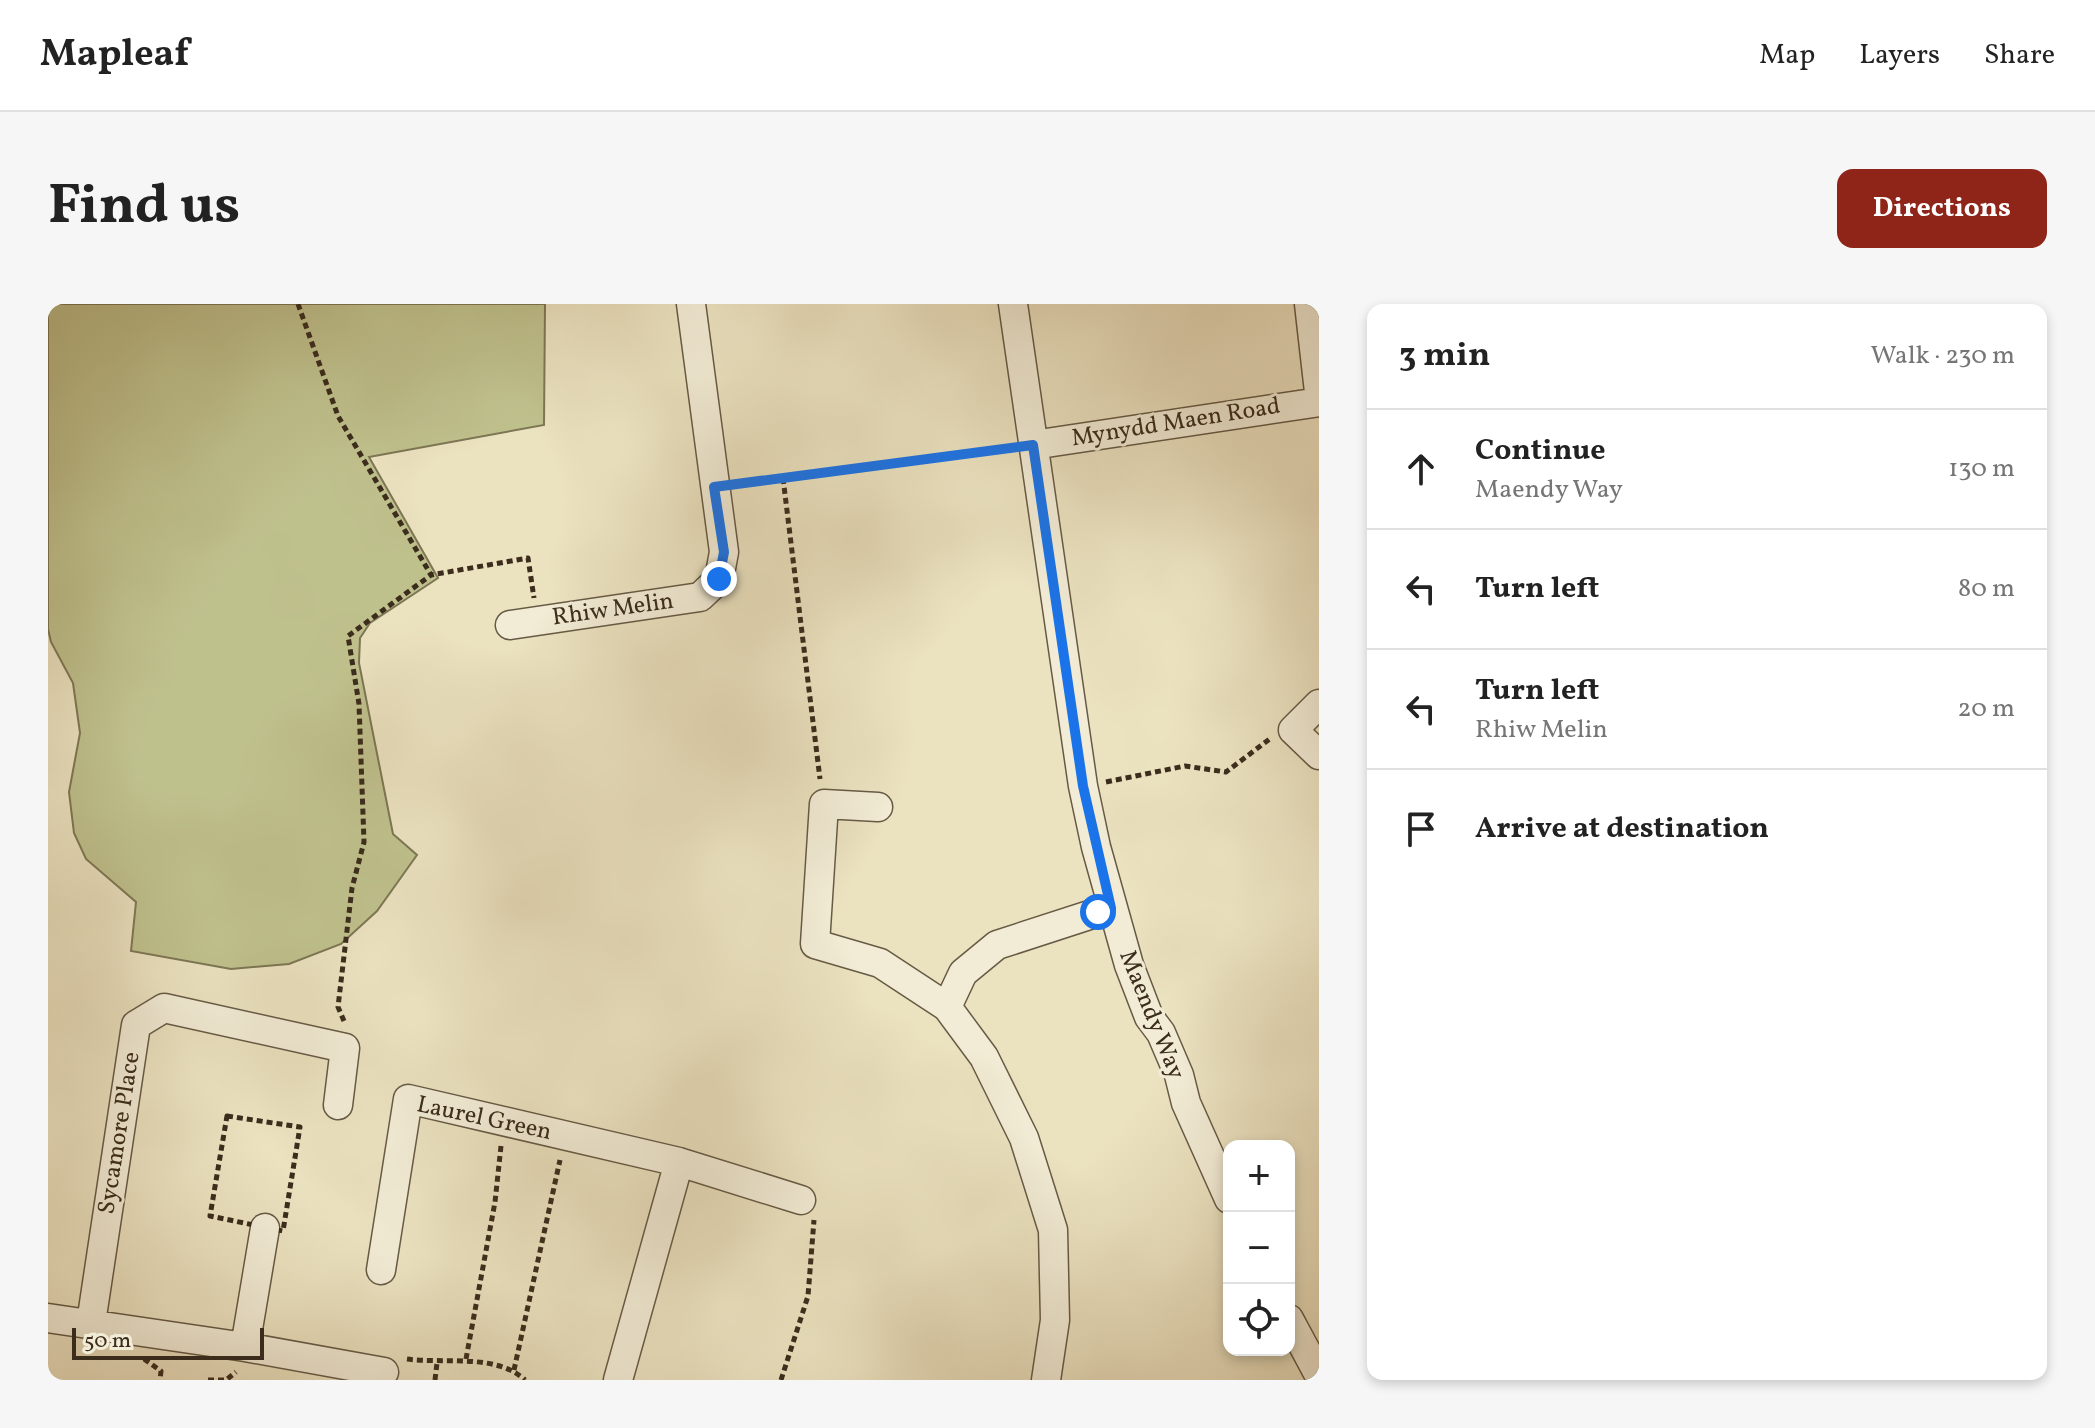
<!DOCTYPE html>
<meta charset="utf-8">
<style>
body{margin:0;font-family:Vollkorn,serif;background:#f6f6f6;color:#222}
.controls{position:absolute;right:24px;bottom:24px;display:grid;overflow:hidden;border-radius:16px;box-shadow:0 4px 12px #0003}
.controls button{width:72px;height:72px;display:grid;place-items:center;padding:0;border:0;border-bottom:2px solid #e0e0e0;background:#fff;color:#222;font:40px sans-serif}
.scale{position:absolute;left:24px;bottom:20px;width:192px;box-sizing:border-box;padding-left:8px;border:4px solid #3b2c1c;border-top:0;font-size:22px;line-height:28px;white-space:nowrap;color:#3b2c1c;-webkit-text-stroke:6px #f2ecd6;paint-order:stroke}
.stop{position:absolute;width:24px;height:24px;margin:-18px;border:6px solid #1a73e8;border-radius:50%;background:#fff}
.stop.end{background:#1a73e8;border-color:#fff;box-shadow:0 2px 8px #0008}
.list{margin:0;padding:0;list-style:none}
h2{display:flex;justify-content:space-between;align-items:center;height:104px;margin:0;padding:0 32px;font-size:34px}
h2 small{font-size:26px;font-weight:400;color:#767676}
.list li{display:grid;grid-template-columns:52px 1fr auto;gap:24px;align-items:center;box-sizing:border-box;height:120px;padding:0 32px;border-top:2px solid #e0e0e0}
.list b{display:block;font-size:30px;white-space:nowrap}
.list p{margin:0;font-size:26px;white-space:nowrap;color:#767676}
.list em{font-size:26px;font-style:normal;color:#767676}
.icon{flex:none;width:44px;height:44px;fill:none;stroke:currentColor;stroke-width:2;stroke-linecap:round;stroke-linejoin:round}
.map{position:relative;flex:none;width:1271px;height:1076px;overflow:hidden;border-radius:16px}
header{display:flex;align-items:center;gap:48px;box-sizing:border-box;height:112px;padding:0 40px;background:#fff;border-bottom:2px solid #e0e0e0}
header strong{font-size:38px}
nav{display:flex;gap:44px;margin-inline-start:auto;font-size:28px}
.intro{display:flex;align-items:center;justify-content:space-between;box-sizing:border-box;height:192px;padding:0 48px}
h1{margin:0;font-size:56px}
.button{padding:20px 36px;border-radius:16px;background:#8f2418;color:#fff;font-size:28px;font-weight:700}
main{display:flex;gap:48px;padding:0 48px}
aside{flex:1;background:#fff;border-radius:16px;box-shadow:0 4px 12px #0003}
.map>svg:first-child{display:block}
</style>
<header>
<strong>Mapleaf</strong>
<nav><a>Map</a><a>Layers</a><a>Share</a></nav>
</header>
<div class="intro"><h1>Find us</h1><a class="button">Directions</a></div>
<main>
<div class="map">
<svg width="1271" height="1076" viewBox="0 0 1271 1076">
<rect width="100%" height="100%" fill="#ebe2c0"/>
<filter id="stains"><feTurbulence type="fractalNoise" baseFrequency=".0025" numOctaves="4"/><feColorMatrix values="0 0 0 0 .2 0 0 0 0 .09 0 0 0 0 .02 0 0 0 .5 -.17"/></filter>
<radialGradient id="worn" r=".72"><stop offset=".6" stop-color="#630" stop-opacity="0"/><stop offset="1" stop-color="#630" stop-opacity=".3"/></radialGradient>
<path fill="#bfc18d" stroke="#7d7654" stroke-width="2" d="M 0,0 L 497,0 L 496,121 L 321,153 L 390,274 L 322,319 L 312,334 L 311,359 L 345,530 L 369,551 L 329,607 L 293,640 L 241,660 L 183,665 L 83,647 L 88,598 L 38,555 L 26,529 L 21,488 L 32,429 L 25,379 L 3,338 L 0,325 Z"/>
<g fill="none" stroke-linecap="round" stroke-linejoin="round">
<g stroke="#675a45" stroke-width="31">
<path id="street" d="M 965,0 L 1035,482 L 1048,543 L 1081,661 L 1101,713 L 1113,729 L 1131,771 L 1138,799 L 1181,895
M 1261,0 L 1271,88
M 985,141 L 1271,98
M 462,321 L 652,293 L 671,275 L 676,248 L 643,0
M 1271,400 L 1245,426 L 1271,451
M 830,503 L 776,500 L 767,640 L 832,659 L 899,703 L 936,753 L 976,834 L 1005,926 L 1007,1016 L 998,1076
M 899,703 L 915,669 L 949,641 L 1063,604
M 333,966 L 360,795 L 631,858 L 753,896
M 0,1014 L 197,1043 L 336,1068
M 1241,1015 L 1271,1071
M 43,1019 L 88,721 L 116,704 L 297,744 L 290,801
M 197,1043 L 217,924
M 570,1076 L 631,858"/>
</g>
<path stroke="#3b2c1c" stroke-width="5" stroke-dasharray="6 4" stroke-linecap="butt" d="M 250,0 L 290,112 L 383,271 L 480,254 L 486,294
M 735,174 L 772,475
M 691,180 L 963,144
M 1058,478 L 1137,462 L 1178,468 L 1223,434
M 296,717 L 290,703 L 304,584 L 316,538 L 311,400 L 300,332 L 383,271
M 179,812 L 252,823 L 235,927 L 162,912 Z
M 96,1055 L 113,1067 L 112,1076
M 359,1055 C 396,1060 448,1049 477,1076
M 418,1055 L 447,898 L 453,842
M 466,1066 L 512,856
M 160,1076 L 178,1076 L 188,1068
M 387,1076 L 389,1059
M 733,1076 L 760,992 L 766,916"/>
<use href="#street" stroke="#f2ecd6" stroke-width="28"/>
</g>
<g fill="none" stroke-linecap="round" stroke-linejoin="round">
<path stroke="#1a73e8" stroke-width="10" d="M 671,275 L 676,248 L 666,183 L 985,141 L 1035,482 L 1063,604 L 1050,608"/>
</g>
<g text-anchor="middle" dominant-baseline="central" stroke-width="6" stroke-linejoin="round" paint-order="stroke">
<g font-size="24" fill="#3b2c1c" stroke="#f2ecd6">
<text transform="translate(1128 119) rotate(-9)">Mynydd Maen Road</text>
<text transform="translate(565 306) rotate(-8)">Rhiw Melin</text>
<text transform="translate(1103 711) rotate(68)">Maendy Way</text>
<text transform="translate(436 815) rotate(12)">Laurel Green</text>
<text transform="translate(72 829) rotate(-81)">Sycamore Place</text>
</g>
</g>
<rect width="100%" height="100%" filter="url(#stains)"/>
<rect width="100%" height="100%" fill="url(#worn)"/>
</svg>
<div class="controls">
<button>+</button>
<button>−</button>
<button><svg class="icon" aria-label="locate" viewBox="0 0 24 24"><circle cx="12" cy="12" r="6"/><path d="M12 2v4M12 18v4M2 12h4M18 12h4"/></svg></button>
</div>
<div class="scale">50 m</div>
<div class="stop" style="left:1050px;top:608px"></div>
<div class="stop end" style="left:671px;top:275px"></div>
</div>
<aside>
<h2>3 min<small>Walk · 230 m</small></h2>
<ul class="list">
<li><svg class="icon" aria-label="ahead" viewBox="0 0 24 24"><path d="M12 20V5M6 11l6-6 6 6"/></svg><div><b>Continue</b><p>Maendy Way</p></div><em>130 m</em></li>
<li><svg class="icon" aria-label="left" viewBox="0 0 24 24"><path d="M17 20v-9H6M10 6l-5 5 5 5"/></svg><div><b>Turn left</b></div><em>80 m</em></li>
<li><svg class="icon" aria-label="left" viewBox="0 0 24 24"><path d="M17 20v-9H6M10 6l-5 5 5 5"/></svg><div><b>Turn left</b><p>Rhiw Melin</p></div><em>20 m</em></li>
<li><svg class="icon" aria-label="arrive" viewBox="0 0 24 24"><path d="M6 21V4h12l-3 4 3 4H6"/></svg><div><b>Arrive at destination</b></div></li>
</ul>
</aside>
</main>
